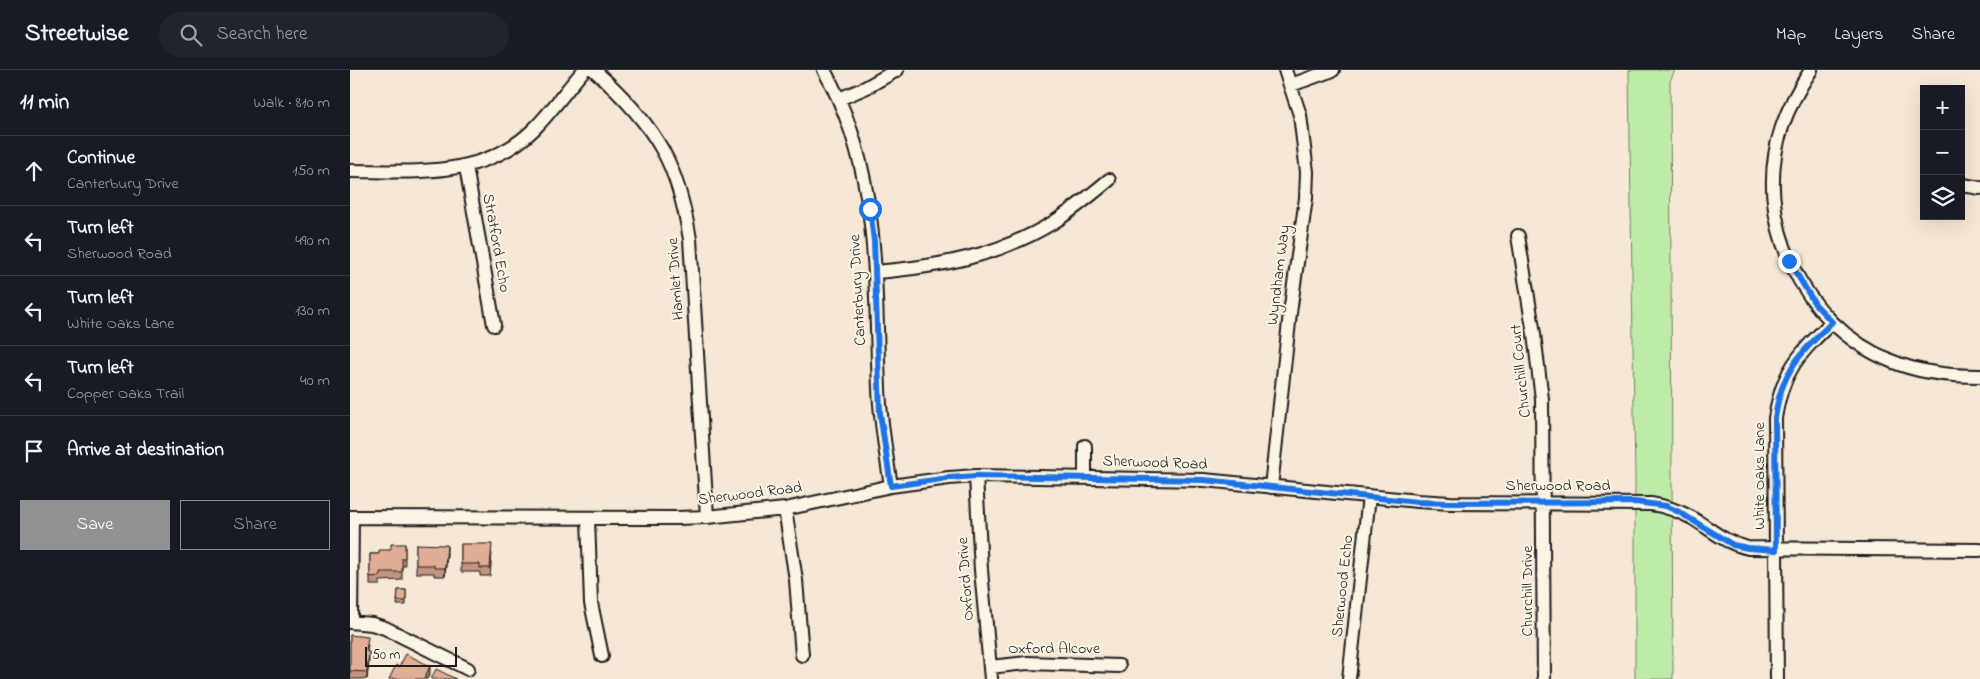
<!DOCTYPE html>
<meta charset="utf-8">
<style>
body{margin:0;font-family:"Indie Flower",sans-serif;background:#20242c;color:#f1f3f6}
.controls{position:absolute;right:15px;top:15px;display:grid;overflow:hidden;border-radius:0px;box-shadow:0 5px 20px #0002}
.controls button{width:45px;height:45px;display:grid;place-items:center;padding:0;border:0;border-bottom:1px solid #363941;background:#171b24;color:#f1f3f6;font:25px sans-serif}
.scale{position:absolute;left:15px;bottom:12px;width:92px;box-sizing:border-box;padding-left:5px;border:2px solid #1c1c1c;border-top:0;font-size:14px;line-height:18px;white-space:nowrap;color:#1c1c1c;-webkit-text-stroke:4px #fcf5e5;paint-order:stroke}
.stop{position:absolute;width:15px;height:15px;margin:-11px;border:4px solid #1a73e8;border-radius:50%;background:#fff}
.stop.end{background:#1a73e8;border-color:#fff;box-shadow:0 1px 5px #0008}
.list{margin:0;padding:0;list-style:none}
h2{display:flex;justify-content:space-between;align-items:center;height:65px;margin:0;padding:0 20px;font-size:21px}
h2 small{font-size:16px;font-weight:400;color:#9ea1a6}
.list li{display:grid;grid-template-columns:32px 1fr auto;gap:15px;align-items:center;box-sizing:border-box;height:70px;padding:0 20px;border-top:1px solid #363941}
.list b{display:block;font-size:19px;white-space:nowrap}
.list p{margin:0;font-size:16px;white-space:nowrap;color:#9ea1a6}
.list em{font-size:16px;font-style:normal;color:#9ea1a6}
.actions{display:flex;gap:10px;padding:15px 20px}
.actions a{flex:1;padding:11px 0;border:1px solid #919294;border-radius:0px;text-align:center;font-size:18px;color:#919294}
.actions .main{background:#919294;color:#fff}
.icon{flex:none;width:28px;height:28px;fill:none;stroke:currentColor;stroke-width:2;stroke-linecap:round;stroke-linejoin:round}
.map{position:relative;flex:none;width:1630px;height:609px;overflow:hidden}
header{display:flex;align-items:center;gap:30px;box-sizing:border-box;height:70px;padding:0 25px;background:#171b24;border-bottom:1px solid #363941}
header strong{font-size:24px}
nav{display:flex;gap:28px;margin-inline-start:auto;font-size:18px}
.search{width:350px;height:45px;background:#20242c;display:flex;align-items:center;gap:12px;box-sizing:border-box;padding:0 18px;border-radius:28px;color:#9ea1a6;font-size:19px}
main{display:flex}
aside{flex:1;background:#171b24}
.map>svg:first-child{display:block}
</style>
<header>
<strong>Streetwise</strong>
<div class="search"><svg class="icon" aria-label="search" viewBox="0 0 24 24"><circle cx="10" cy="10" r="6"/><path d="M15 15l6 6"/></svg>Search here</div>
<nav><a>Map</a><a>Layers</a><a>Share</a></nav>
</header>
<main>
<aside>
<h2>11 min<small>Walk · 810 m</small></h2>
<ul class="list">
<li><svg class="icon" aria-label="ahead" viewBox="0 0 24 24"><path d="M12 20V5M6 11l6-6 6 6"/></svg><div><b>Continue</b><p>Canterbury Drive</p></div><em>150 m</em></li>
<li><svg class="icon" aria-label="left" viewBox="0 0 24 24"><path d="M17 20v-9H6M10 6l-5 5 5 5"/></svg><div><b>Turn left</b><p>Sherwood Road</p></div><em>490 m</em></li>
<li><svg class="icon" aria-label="left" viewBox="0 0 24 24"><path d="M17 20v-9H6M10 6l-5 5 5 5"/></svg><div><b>Turn left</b><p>White Oaks Lane</p></div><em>130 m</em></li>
<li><svg class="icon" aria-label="left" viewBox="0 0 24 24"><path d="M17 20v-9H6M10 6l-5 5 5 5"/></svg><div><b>Turn left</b><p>Copper Oaks Trail</p></div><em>40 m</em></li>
<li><svg class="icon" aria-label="arrive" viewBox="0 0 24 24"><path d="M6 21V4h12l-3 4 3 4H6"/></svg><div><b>Arrive at destination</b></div></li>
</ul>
<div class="actions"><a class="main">Save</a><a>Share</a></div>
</aside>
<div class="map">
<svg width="1630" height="609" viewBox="0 0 1630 609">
<rect width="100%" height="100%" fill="#f7e7d5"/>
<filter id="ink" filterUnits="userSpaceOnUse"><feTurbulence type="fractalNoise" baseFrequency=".02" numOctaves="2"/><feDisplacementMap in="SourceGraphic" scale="10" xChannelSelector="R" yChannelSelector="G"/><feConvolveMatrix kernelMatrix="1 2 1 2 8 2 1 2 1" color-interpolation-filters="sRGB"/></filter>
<g filter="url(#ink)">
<path fill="#bfeba9" stroke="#6e8462" d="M 1279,0 L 1325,0 L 1320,11 L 1323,609 L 1285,609 L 1285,408 Z"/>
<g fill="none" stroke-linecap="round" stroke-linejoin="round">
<g stroke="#1c1c1c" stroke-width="16">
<path id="minor" d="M 244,0 C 270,23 296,50 313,81 C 328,108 335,139 340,169 L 357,447
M 474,0 C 531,101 524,206 529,318 C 530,350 536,383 541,416
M 1461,0 C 1449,18 1439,36 1432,57 C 1401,148 1452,255 1541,291 C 1569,303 1600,306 1630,306
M 941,15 L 983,0
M 489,29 L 515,18 L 547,0
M 116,97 L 144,255
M 0,101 C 65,101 134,109 184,59 C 202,41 217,19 234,0
M 1613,115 L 1630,118
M 1168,166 L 1184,264 L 1192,329 L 1194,609
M 525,202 C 588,197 649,186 704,152 C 723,140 741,125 759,110
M 735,376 L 735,408
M 626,406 L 631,500 L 641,609
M 921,417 L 940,243 L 956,128 L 957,102 L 950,45 L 935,0
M 435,439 L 446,510 L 452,585
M 0,447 L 327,448 L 357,447 L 435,439 L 541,416 L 599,408 L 626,406 L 854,410 L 1068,431 L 1100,433 L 1301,434 C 1315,436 1329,441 1342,448 C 1362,460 1375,473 1398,478 L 1630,480
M 238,448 L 241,533 L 252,586
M 0,552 L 22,554 L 35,558 L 118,599
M 1,552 L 2,447
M 640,597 L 677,593 L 769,596
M 999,609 L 1019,426
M 1427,609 L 1425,348 C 1432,301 1449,284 1482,252"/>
</g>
<use href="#minor" stroke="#fcf5e5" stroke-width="12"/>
</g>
<path fill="#c29580" stroke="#1c1c1c" d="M 55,474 L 55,496 L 52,496 L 52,510 L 30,511 L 30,515 L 20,515 L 20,484 L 29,484 Z
M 66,474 L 97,483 L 95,506 L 84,506 L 84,503 L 66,503 Z
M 111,474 L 142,483 L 140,506 L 130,506 L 130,502 L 111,502 Z
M 48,520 L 56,520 L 56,535 L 47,535 Z
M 0,565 L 18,575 L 17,581 L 19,590 L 17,609 L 0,609 Z"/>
<path fill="#9e7968" stroke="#1c1c1c" d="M 97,475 L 97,483 L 95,506 L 95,498 Z
M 19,582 L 19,590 L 17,609 L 17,602 Z
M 80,596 L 80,604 L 77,609 L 73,609 Z"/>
<path fill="#e1ad95" stroke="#1c1c1c" d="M 41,474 L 55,474 L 55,488 L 52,488 L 52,502 L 30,502 L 30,506 L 20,507 L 20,484 L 29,484 L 29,480 L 41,480 Z
M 66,474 L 97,475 L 95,498 L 84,498 L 84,495 L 66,495 Z
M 111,474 L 142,474 L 140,498 L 130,498 L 130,494 L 111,494 Z
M 48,520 L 56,520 L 56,531 L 47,531 Z
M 0,565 L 18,567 L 16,581 L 19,582 L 17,602 L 0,601 Z
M 56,584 L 80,596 L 74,609 L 39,609 L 46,595 L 49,597 Z
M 86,599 L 106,609 L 81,609 Z"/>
</g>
<g fill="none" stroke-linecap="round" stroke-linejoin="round" filter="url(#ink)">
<path stroke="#1a73e8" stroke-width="6" d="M 520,139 L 524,171 L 530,343 L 541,416 L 599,408 L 626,406 L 854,410 L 1068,432 L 1100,433 L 1285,432 L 1316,436 L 1329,442 L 1383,475 L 1398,478 L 1426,480 L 1425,348 C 1431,301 1450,284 1482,252 L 1465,234 L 1439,191"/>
</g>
<g text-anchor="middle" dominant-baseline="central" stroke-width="4" stroke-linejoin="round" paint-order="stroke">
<g font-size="16" fill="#1c1c1c" stroke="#fcf5e5">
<text transform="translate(146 173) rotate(80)">Stratford Echo</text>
<text transform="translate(929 205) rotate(-83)">Wyndham Way</text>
<text transform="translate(326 209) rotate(-94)">Hamlet Drive</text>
<text transform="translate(508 220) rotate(-93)">Canterbury Drive</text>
<text transform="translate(1171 301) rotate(-96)">Churchill Court</text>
<text transform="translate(805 393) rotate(2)">Sherwood Road</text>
<text transform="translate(1410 406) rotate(-90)">White Oaks Lane</text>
<text x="1208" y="416">Sherwood Road</text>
<text transform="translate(400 424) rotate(-7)">Sherwood Road</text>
<text transform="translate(616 509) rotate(-94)">Oxford Drive</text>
<text transform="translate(993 516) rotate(-84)">Sherwood Echo</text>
<text transform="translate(1178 521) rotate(-90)">Churchill Drive</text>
<text x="704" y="579">Oxford Alcove</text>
</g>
</g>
</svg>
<div class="controls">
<button>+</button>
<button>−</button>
<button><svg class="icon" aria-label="layers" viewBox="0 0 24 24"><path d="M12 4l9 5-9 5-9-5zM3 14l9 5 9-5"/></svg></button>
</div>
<div class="scale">50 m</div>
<div class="stop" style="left:520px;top:139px"></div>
<div class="stop end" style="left:1439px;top:191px"></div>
</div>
</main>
